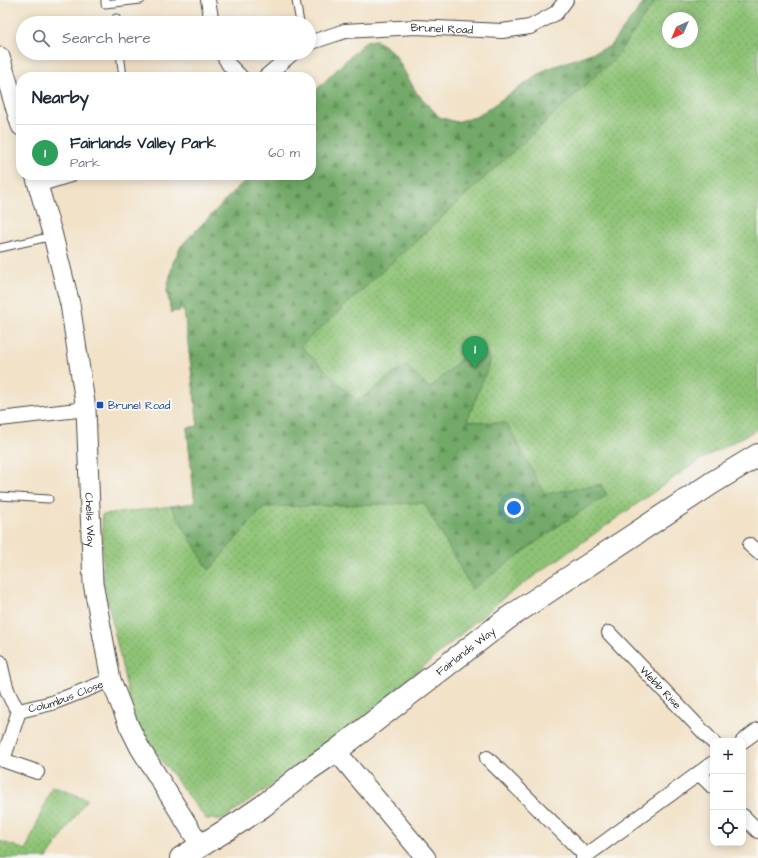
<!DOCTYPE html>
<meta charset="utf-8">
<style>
body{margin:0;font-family:"Architects Daughter",sans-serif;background:#f6f6f7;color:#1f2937}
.controls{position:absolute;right:12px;bottom:12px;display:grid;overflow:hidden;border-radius:8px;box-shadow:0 2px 10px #0003}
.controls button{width:36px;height:36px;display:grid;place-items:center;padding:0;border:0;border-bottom:1px solid #e0e1e3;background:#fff;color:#1f2937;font:20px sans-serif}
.compass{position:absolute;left:662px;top:12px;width:36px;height:36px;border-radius:50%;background:#fff;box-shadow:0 2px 10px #0003;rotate:224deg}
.you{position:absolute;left:514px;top:508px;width:14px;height:14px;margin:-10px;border:3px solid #fff;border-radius:50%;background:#1a73e8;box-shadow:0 0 0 6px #1a73e833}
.badge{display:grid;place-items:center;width:26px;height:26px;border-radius:50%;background:#d93025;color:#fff;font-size:13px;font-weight:700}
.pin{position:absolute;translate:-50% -33px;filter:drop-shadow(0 1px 2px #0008)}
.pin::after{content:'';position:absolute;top:21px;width:14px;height:12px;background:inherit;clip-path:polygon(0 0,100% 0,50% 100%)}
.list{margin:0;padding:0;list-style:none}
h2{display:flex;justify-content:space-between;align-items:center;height:52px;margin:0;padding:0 16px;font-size:17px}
h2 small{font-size:13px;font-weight:400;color:#747a83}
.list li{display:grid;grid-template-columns:26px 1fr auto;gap:12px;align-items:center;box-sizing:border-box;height:56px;padding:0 16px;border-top:1px solid #e0e1e3}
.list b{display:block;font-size:15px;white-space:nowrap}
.list p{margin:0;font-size:13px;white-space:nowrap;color:#747a83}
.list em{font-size:13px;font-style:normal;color:#747a83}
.icon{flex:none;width:22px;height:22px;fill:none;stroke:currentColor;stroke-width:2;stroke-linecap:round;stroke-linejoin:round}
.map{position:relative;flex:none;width:758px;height:858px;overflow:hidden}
.search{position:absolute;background:#fff;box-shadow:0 2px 10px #0003;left:16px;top:16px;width:300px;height:44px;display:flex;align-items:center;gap:10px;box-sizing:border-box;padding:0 14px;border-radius:22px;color:#747a83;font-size:15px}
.panel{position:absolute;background:#fff;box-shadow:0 2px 10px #0003;left:16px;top:72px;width:300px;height:108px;border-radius:16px}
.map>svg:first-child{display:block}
</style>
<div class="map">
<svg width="758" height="858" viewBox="0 0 758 858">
<defs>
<pattern id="grass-dots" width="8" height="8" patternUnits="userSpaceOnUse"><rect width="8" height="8" fill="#8ec376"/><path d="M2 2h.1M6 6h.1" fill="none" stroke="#749f61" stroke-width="1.8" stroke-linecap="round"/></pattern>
<pattern id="forest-firs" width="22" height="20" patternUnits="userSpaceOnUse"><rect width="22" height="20" fill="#72a967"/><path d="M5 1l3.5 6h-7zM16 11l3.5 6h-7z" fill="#5e8a55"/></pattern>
</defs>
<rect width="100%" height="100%" fill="#f6f6f2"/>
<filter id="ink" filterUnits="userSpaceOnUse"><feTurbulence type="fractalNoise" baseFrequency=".025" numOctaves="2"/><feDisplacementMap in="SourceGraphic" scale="8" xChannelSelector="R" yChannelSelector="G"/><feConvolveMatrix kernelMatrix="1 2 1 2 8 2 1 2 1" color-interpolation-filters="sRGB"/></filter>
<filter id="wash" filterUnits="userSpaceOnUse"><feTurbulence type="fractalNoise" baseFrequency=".012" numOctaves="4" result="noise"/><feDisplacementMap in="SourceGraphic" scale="16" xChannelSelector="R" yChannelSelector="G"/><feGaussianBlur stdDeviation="0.9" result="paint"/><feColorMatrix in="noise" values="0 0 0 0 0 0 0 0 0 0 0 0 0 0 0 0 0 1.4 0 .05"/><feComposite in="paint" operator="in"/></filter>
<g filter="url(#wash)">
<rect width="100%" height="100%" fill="#f2e2c8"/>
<path fill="url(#grass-dots)" stroke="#5c7750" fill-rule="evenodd" d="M 646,0 L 758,0 L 758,429 L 698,461 L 503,598 L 338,740 L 223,819 L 206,819 L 135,725 L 103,580 L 102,515 L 195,503 L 187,428 L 198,426 L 184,310 L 171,312 L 167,291 L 173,263 L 181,246 L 250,175 L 311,175 L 311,95 L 366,41 L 376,40 L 394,53 L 416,92 L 439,117 L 456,122 L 476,117 L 547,69 L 609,47 ZM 668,18 L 692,18 L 692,42 L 668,42 Z
M 52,786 L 87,799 L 47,858 L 0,858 L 0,841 L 26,850 Z"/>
<path fill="url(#forest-firs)" stroke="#4e6a49" d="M 646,0 L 656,0 L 615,58 L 301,346 L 357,401 L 406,365 L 430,388 L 476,345 L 491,359 L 467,421 L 506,423 L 545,494 L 601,484 L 607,495 L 561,524 L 472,589 L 424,503 L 264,507 L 209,570 L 171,506 L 195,503 L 187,428 L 198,426 L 184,310 L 171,312 L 167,290 L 173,263 L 181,246 L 250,175 L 311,175 L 311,95 L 366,41 L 376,40 L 394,53 L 416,92 L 439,117 L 456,122 L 476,117 L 547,69 L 609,47 Z"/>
</g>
<g filter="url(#ink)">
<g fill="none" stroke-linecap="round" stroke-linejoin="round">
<g stroke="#494643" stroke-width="9">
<path id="lane" d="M 105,0 L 105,4 L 141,0
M 296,0 L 300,23
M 116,18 L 117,23
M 120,53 L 123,77
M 0,248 L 53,236
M 0,496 L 49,499"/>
</g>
<g stroke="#494643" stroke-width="16">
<g id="street">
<path d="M 208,0 L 212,23"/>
<path id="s1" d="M 309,43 L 345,31 L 416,27 L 502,31 L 530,27 L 556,13 L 566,0"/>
<path d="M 222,53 L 229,65 L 241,77"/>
<path d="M 265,77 L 293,53"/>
<path d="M 38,185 L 70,175"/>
<path d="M 0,419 L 86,409"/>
<path d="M 750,545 L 758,552"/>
<path id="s2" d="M 609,633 L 713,742"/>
<path d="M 0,662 C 4,680 7,697 19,711 L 3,760"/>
<path id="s3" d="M 19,711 L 52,703 L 111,680"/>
<path d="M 743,741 L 758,730"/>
<path d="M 487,758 L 586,856"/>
<path d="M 0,759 L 37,772"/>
<path d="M 699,773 L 713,787"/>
<path d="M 743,816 L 758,831"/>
<path d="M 583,858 L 713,763"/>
</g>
</g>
<g stroke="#494643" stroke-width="21">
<g id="secondary">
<path d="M 0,57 L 21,126"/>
<path id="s4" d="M 35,175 L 53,236 L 70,304 L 86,409 L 93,583 L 111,680 L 129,726 L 140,748 L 200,845"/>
<path d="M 336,751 L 426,858"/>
</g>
</g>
<g stroke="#494643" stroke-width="24">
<g id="primary">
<path id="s5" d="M 181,858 L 241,821 L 263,806 L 305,772 L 336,751 L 508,618 L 712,483 L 758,455"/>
</g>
</g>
<use href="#lane" stroke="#fff" stroke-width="7"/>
<use href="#street" stroke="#fff" stroke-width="14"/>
<use href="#secondary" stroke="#fff" stroke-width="19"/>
<use href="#primary" stroke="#fff" stroke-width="22"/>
</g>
</g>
<rect fill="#1a4fb4" stroke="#f6f6f2" stroke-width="1.5" x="96" y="401" width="8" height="8" rx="2"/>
<g text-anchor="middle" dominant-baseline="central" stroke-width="4" stroke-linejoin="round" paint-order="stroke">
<g font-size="11" fill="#2b2b2b" stroke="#f6f6f2">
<text stroke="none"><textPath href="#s1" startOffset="135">Brunel Road</textPath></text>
<text stroke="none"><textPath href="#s4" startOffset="351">Chells Way</textPath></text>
<text stroke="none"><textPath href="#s5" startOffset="352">Fairlands Way</textPath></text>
<text stroke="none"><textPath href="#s2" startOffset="75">Webb Rise</textPath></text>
<text stroke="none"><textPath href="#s3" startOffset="49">Columbus Close</textPath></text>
</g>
<g font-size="11" fill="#164399" stroke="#f6f6f2" text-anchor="start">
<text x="108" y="405">Brunel Road</text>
</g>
</g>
</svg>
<div class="controls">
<button>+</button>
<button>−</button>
<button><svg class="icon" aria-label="locate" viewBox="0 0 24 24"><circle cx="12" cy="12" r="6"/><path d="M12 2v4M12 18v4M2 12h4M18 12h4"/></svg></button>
</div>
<svg class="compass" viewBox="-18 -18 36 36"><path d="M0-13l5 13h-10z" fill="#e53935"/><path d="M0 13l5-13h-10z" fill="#747a83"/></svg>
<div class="you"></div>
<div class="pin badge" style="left:475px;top:369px;background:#2e9e5b">1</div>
<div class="search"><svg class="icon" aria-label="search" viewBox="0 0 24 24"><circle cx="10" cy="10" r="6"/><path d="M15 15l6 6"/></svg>Search here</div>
<section class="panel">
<h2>Nearby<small></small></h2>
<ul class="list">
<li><span class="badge" style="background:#2e9e5b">1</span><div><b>Fairlands Valley Park</b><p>Park</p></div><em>60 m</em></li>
</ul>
</section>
</div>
